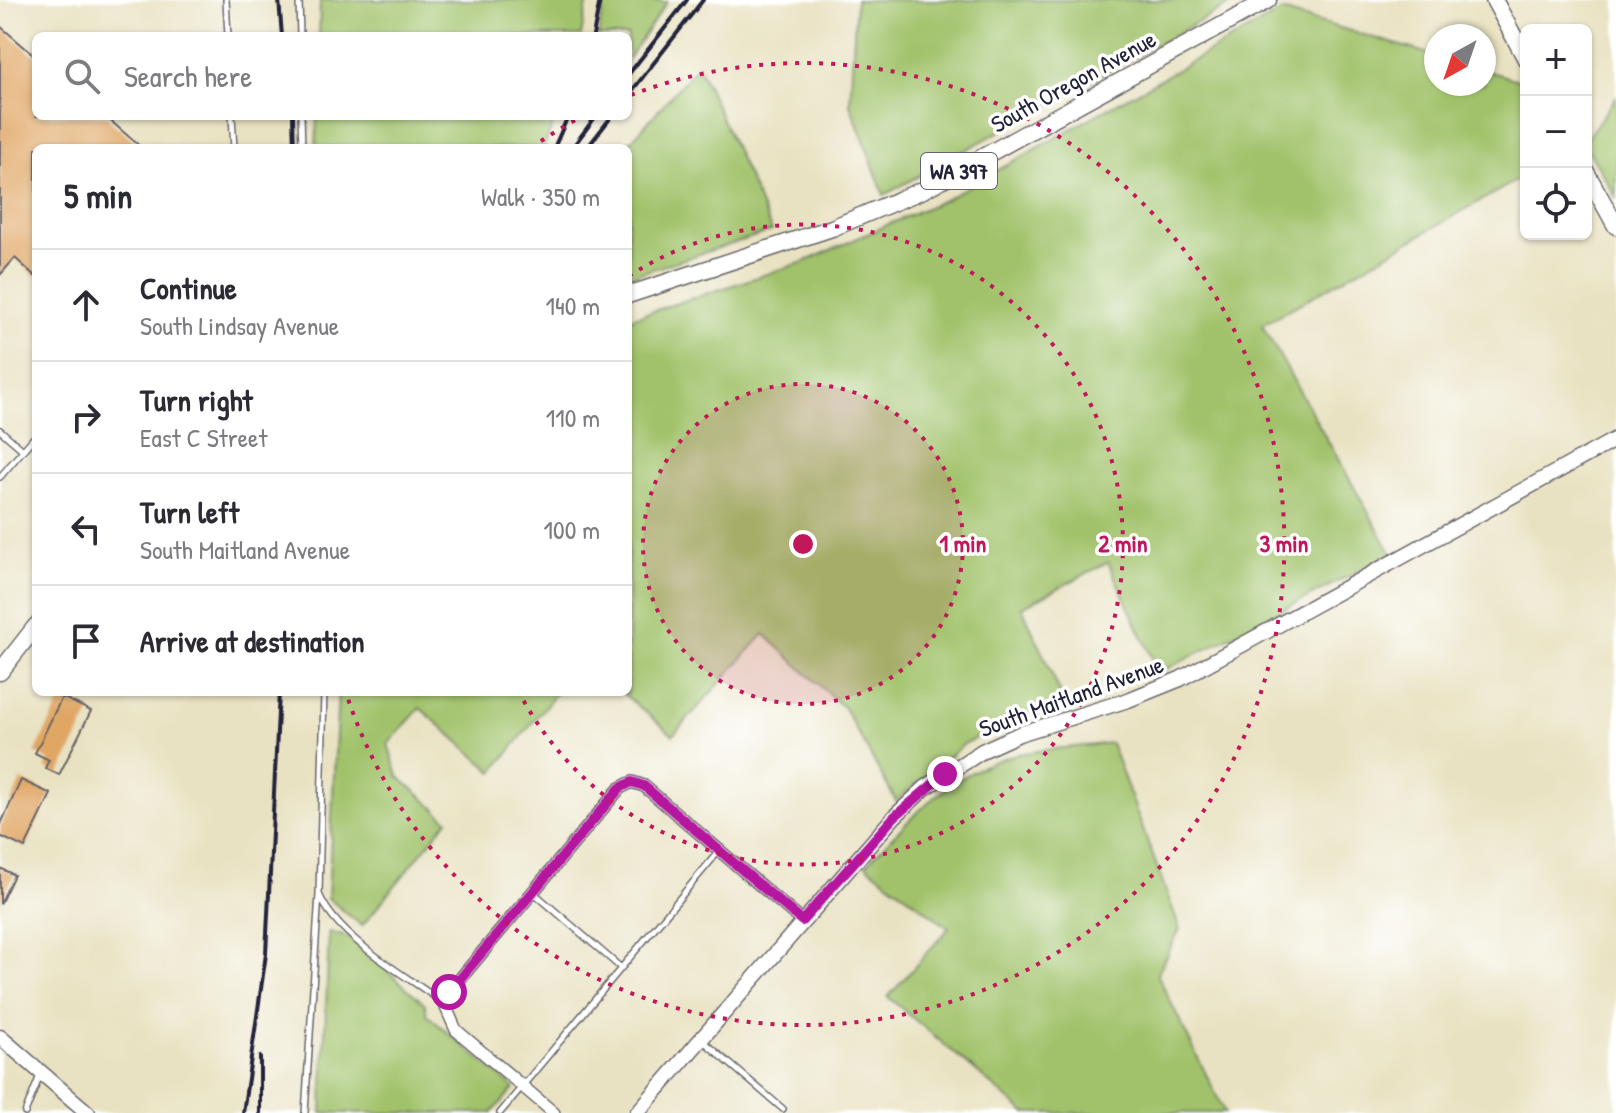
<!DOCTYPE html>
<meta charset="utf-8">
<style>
body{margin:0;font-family:"Patrick Hand",sans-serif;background:#f2f2f3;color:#2b2b33}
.controls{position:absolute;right:24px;top:24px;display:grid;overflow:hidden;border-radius:12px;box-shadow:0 2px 6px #0004}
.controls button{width:72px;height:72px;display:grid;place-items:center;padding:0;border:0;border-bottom:2px solid #e1e1e2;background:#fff;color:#2b2b33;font:40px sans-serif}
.compass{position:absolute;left:1424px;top:24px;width:72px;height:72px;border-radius:50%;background:#fff;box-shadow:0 2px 6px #0004;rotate:220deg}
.stop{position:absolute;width:24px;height:24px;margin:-18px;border:6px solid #b5179e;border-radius:50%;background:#fff}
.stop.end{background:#b5179e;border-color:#fff;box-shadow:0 2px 8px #0008}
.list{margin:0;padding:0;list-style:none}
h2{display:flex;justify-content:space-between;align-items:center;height:104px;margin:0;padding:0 32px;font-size:34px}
h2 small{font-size:26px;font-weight:400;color:#7c7c81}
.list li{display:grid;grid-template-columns:52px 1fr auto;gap:24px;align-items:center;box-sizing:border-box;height:112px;padding:0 32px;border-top:2px solid #e1e1e2}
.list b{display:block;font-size:30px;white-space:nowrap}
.list p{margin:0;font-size:26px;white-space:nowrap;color:#7c7c81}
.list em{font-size:26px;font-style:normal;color:#7c7c81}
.icon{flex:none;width:44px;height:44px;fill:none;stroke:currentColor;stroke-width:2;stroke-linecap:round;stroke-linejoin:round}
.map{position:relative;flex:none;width:1616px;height:1113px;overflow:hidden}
.search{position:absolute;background:#fff;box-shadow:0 2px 6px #0004;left:32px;top:32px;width:600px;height:88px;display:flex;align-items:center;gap:20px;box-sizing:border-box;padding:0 28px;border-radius:12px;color:#7c7c81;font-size:30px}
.panel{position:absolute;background:#fff;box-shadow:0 2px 6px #0004;left:32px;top:144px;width:600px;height:552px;border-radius:12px}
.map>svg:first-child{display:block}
</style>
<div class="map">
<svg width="1616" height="1113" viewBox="0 0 1616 1113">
<rect width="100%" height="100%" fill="#fff"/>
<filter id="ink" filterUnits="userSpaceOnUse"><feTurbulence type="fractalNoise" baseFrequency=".0125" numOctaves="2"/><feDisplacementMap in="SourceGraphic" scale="16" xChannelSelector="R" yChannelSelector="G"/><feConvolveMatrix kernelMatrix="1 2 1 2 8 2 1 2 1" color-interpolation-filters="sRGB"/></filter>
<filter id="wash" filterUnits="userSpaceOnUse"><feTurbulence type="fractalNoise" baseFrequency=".006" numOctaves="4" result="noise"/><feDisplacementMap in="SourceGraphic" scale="32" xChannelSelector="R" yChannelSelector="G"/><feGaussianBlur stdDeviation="1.8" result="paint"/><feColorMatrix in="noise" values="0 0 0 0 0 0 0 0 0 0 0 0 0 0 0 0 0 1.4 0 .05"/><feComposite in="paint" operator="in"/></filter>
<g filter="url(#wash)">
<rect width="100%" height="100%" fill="#e9e2c2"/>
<path fill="#a1c26a" stroke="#627252" stroke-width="2" d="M 320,0 L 588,0 L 581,36 L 319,36 Z
M 605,0 L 667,2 L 628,59 L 628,36 L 598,36 Z
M 856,0 L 1229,0 L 1231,4 L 884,195 L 850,104 Z
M 1282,11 L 1436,56 L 1436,84 L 1484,84 L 1484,70 L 1522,81 L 1526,90 L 1526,175 L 1262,325 L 1392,554 L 1159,673 L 1108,562 L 1022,607 L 1064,701 L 1016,717 L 964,744 L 896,801 L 844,708 L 764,634 L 673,735 L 621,692 L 628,692 L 628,319 L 804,262 L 946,199 Z
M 698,65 L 772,231 L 628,277 L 628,148 L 625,148 Z
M 1616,97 L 1616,197 L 1586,146 L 1586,139 Z
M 317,116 L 557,116 L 543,148 L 316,148 Z
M 338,692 L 557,692 L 493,772 L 420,708 L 388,744 L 398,776 L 448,820 L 362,926 L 328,898 Z
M 1111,743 L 1180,929 L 1157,974 L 1225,1113 L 1025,1113 L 888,997 L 949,928 L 866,865 C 906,821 958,766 1019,754 C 1049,748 1081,747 1111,743 Z
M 329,932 L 350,938 L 425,1004 L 427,1015 L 514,1088 L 492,1113 L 322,1113 Z"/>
<g id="blocks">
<path fill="#e0a664" d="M 0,26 L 36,57 L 36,116 L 105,116 L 142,148 L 36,148 L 36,277 L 15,258 L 0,275 Z
M 62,697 L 91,711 L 59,775 L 45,768 L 49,760 L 35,753 Z
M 21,780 L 51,794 L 25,848 L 0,836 L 0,826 Z
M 0,868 L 14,875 L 0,904 Z"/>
</g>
</g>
<g filter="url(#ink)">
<use href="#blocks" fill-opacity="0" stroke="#68656a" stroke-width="2"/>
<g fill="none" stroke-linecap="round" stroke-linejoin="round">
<g stroke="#68656a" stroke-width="8">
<path id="service" d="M 226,0 L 228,36
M 299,0 L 300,36
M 232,116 L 234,148
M 301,116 L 302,148
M 0,430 L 23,450
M 0,477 L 36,435
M 533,892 L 620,967
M 319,894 C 338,939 403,973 442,1002
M 701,1039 L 783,1109
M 25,1113 L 41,1073
M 305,1113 L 319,894 L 324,692
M 500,1113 L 719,851"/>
</g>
<g stroke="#68656a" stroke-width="14">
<path id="minor" d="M 554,1113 L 456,1030 L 444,1003 L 449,992 L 620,788 L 632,782 L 644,786 L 802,921"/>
</g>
<g stroke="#68656a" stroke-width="17">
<path id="tertiary" d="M 637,1113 L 894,817 L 925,788 L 984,750 L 1019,734 L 1128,700 L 1180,679 L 1616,439"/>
</g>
<g stroke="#68656a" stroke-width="17">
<path id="secondary" d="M 0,1037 L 88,1113"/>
</g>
<g stroke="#68656a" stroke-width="19">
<path id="primary" d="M 1494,0 L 1526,59
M 1586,172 L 1616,226
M 628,295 L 832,228 L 923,190 L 1268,0
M 0,672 L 36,626"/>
</g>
<use href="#service" stroke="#fff" stroke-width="5"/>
<use href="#minor" stroke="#fff" stroke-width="11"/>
<use href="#tertiary" stroke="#fff" stroke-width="14"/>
<use href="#secondary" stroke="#fff" stroke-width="14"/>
<use href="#primary" stroke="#fff" stroke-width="16"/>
<path stroke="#22223b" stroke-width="4" d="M 279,0 L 282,36
M 593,36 L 600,0
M 628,75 L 687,0
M 628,96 L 703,0
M 293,116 L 294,148
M 554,148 L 568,116
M 572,148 L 596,116
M 587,148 L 612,116
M 260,1057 L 260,1113
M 243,1113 L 266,954 L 279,692"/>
</g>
</g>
<g fill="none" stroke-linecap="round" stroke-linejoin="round" filter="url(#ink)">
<path stroke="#b5179e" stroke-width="10" d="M 449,992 L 620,788 L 632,782 L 644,786 L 802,921 L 894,817 L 945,774"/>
</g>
<circle cx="803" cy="544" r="160" fill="#c2185b" fill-opacity=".12"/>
<g fill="none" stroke="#c2185b" stroke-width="4" stroke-dasharray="4 8">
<circle cx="803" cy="544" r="160"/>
<path d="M629 276A320 320 0 1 1 520 694"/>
<path d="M531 148A481 481 0 0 1 581 117M631 95A481 481 0 1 1 346 693"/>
</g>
<g text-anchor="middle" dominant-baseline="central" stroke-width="7" stroke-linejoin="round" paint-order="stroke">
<rect fill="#fff" stroke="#646476" stroke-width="2" x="921" y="153" width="76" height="36" rx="6"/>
<g font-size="22" font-weight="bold" fill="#22223b">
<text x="959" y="171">WA 397</text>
</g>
<g font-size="24" fill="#22223b" stroke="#fff">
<text transform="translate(1073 81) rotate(-29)">South Oregon Avenue</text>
<text transform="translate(1071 696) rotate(-20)">South Maitland Avenue</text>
</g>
</g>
<circle cx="803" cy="544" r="12" fill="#c2185b" stroke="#fff" stroke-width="4"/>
<g font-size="24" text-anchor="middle" font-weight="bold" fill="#c2185b" stroke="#fff" stroke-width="7" stroke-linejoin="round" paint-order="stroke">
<text x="963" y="552">1 min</text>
<text x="1123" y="552">2 min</text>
<text x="1284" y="552">3 min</text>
</g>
</svg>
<div class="controls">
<button>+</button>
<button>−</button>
<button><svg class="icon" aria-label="locate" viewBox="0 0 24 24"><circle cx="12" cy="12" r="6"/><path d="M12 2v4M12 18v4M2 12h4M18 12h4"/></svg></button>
</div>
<svg class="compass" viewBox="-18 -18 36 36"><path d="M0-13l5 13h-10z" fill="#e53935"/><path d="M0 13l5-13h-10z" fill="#7c7c81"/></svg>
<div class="stop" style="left:449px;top:992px"></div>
<div class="stop end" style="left:945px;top:774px"></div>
<div class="search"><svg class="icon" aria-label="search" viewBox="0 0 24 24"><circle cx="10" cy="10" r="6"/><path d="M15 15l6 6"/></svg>Search here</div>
<section class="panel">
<h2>5 min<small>Walk · 350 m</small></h2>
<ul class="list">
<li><svg class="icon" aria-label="ahead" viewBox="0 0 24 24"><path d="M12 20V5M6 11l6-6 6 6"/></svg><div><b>Continue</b><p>South Lindsay Avenue</p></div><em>140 m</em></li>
<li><svg class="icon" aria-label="right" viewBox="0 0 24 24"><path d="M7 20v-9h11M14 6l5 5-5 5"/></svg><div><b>Turn right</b><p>East C Street</p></div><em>110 m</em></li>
<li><svg class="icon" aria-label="left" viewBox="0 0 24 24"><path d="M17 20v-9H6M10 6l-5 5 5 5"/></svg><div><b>Turn left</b><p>South Maitland Avenue</p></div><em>100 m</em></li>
<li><svg class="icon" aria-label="arrive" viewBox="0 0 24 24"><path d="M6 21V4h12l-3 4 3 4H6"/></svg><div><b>Arrive at destination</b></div></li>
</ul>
</section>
</div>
